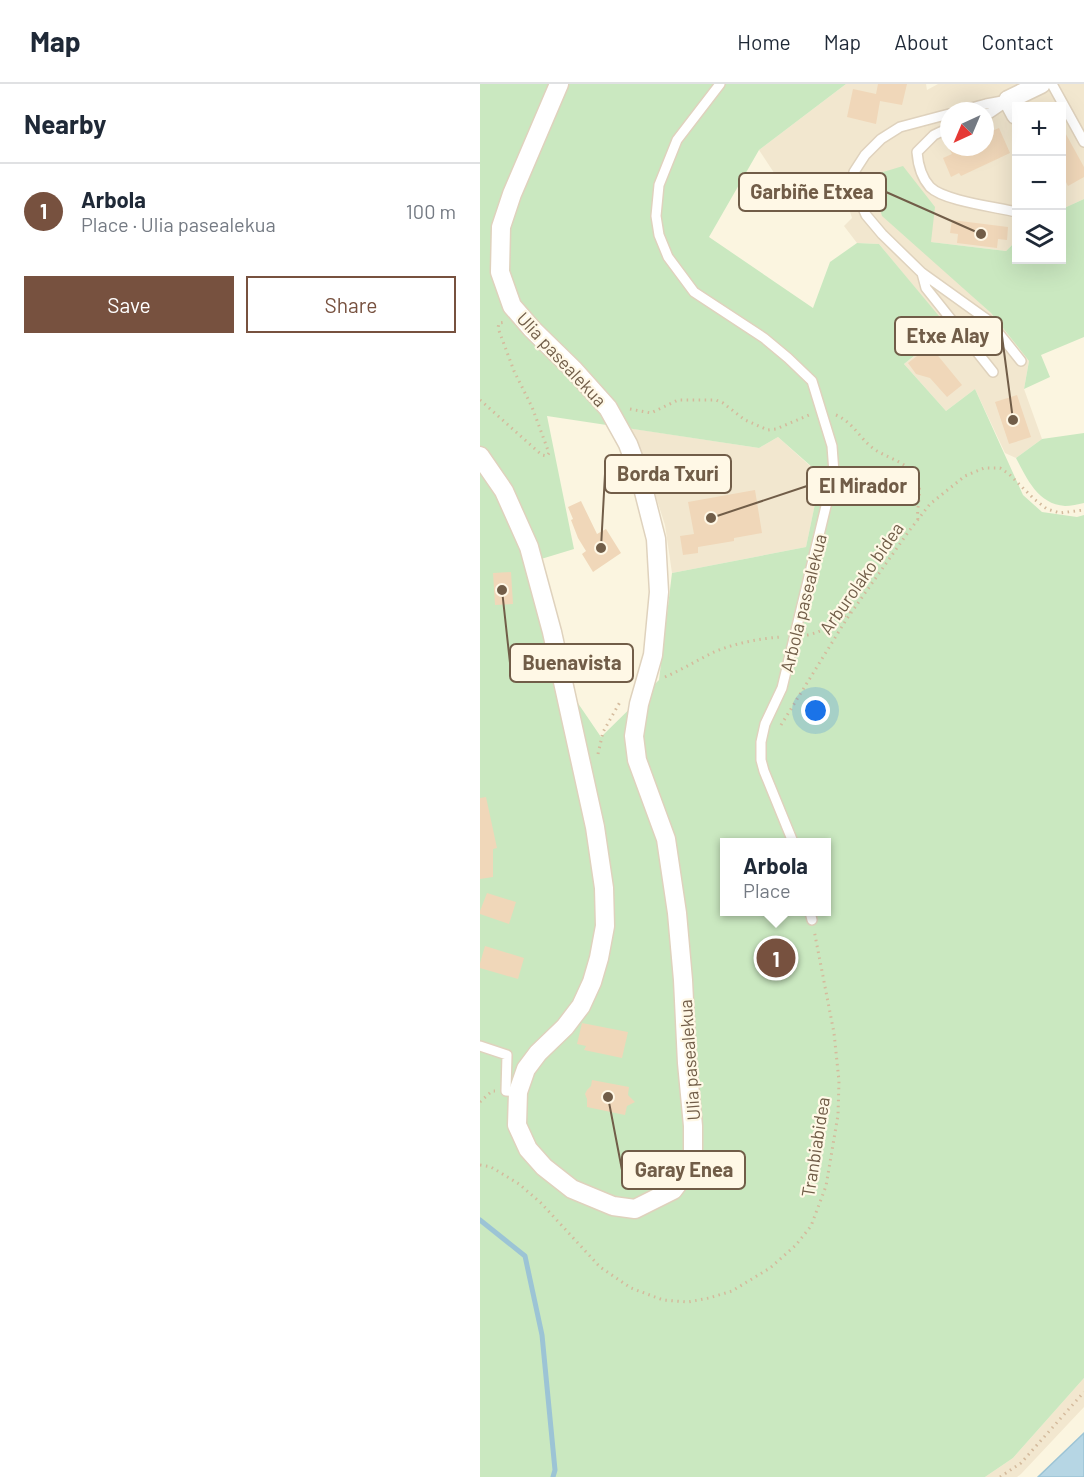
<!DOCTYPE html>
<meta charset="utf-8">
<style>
body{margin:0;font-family:Barlow,sans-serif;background:#f6f6f7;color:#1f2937}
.controls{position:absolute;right:18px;top:18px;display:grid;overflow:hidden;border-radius:0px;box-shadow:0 6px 24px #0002}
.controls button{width:54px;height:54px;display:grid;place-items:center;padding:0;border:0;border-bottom:2px solid #e0e1e3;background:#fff;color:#1f2937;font:30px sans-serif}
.compass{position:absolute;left:460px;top:18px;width:54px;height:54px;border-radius:50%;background:#fff;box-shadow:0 6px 24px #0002;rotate:224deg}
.you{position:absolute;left:336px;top:627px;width:21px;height:21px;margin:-15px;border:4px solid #fff;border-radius:50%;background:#1a73e8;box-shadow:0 0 0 9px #1a73e833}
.badge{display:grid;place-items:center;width:39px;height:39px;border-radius:50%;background:#77513f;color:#fff;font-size:20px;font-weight:700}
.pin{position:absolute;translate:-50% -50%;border:3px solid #fff;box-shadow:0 2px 6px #0006}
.popup{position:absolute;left:240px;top:754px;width:111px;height:78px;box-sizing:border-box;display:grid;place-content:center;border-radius:0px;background:#fff;filter:drop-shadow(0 2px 4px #0005);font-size:20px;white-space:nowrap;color:#747a83}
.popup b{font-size:22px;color:#1f2937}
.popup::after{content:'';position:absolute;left:50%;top:100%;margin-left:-12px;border:12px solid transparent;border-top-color:#fff}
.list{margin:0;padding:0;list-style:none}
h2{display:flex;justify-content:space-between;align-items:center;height:78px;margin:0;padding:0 24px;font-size:26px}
h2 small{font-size:20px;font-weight:400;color:#747a83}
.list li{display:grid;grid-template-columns:39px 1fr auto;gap:18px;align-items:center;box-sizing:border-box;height:96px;padding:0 24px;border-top:2px solid #e0e1e3}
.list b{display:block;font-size:22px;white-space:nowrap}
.list p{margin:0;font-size:20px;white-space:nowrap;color:#747a83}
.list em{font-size:20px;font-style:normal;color:#747a83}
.actions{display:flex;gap:12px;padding:18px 24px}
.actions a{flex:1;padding:14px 0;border:2px solid #77513f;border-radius:0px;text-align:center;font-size:21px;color:#77513f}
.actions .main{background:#77513f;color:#fff}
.icon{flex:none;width:33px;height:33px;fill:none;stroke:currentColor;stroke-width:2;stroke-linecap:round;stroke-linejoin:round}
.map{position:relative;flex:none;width:604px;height:1393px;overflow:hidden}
header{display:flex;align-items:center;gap:36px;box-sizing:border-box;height:84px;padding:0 30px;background:#fff;border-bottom:2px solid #e0e1e3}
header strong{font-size:28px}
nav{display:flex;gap:33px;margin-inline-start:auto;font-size:21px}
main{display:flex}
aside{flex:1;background:#fff}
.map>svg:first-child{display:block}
</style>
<header>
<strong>Map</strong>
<nav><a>Home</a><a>Map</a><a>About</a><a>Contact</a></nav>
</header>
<main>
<aside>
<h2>Nearby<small></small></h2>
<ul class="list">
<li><span class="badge">1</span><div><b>Arbola</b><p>Place · Ulia pasealekua</p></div><em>100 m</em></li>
</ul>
<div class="actions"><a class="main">Save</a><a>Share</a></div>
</aside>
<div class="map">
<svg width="604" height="1393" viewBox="0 0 604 1393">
<rect width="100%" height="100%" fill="#fbf5e0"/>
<path fill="#f2e7cf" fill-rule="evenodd" d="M 366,0 L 446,0 L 447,6 L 458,0 L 604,0 L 604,115 L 582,125 L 582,22 L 536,22 L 536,157 L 526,167 L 451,158 L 390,92 L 495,214 L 511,229 L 549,277 L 544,305 L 562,355 L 536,374 L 525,369 L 495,305 L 466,327 L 424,280 L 469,245 L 399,160 L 377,159 L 364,142 L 372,134 L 359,93 L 306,107 L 279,66 ZM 469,27 L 505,27 L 505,63 L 469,63 Z
M 148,344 L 279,364 L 298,353 L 341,392 L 326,463 L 192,489 L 185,441 L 167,385 Z
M 604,1294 L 604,1323 L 541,1390 L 537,1393 L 505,1393 L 533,1374 Z"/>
<path fill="#cae8c0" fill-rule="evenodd" d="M 0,0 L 366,0 L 279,66 L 229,153 L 333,224 L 350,178 L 377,159 L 399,160 L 469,244 L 424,280 L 466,327 L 495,305 L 543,411 L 562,428 L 597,433 L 604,431 L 604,1294 L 533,1374 L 505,1393 L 0,1393 ZM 67,332 L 279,364 L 298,353 L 341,391 L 326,463 L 192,489 L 179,596 L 121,653 L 91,609 L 48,479 L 94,465 ZM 245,758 L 347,758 L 347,828 L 245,828 Z
M 423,82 L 455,123 L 451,158 L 526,167 L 536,157 L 536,176 L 582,176 L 582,125 L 604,115 L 604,253 L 561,271 L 570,293 L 544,305 L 549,277 L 511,229 L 402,132 L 390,92 Z
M 604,349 L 604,419 C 598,420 591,422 585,422 C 558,420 547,395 536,374 L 562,355 Z"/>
<path fill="#b6d6e4" stroke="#9cc4d5" stroke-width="1.5" d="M 604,1349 L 604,1393 L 558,1393 Z"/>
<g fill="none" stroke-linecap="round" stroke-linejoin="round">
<path stroke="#9cc4d5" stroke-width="5" d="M 0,1136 L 45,1172 L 62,1251 L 75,1386 L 73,1393"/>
</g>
<path fill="#f0d7b9" d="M 398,0 L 427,0 L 422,21 L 400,17 L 396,40 L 367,33 L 373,5 L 396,10 Z
M 582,43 L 604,83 L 604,93 L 588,102 L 582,90 Z
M 519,44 L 530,69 L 481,92 L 479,89 L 471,93 L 463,74 L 472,70 L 468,63 L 505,63 L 505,50 Z
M 472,136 L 528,143 L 527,156 L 518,155 L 517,164 L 477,159 L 478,150 L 470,149 Z
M 450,262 L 482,301 L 467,313 L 450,294 L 436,290 L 428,279 Z
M 537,311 L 551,353 L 529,360 L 515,318 Z
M 275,406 L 282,449 L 254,454 L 254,457 L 218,463 L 218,469 L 203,471 L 200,452 L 214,450 L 208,418 Z
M 101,417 L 117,450 L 126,445 L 141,469 L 113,488 L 102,470 L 106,467 L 98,454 L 91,436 L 93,435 L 88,423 Z
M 31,488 L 33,520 L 15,521 L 13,489 Z
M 6,713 L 17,764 L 13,765 L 13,793 L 0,795 L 0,714 Z
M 7,809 L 36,818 L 29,840 L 0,830 L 0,827 Z
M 303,856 L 311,887 L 288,893 L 280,861 Z
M 5,862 L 44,874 L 38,895 L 0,884 L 0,879 Z
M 102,939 L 148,948 L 142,974 L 104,966 L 106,962 L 97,960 Z
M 112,996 L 149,1003 L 148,1011 L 155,1018 L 147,1022 L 145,1031 L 107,1023 L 107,1015 L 105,1010 L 107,1006 L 111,1002 Z"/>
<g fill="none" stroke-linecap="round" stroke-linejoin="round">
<g stroke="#dfd2bd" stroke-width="12">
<path id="lane" d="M 240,0 L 197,56 L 179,101 L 176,132 L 179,151 L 188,173 L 214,208 L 284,254 L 308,274 L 332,297 L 352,362 L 354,389 L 302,604 L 285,640 L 281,658 L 281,676 L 284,687 L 313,758
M 572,0 L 604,58
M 480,27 L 506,20 L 528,16
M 469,30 L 420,43 L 401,55 L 385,71 L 374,88 L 374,103 L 386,131 L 402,150 L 442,189 L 509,237 L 541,277
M 505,30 L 510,29 L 526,18
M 469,44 L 454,51 L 437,68 C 438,81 441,93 450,103 C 464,117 516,123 536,128
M 442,189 L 446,204 L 513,288
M 330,828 L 332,836
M 0,962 L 27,971 L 26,1007 L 38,1008"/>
</g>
<g stroke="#dfd2bd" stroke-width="21">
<path id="street" d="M 536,31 L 528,16 L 561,0
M 0,372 L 24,407 L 49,463 L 72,548 L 115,743 L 124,804 L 125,842 L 119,874 L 112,898 L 101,922 L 85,943 L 58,969 L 46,985 L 38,1008 L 37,1041 L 48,1065 L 64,1083 L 92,1105 L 133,1122 L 155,1125 L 193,1106 L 202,1094 L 213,1069 L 213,1042 L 207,979 L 203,896 L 197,829 L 186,755 L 157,676 L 154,652 L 159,620 L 173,571 L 179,508 L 176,455 L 160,392 L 148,360 L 128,324 L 94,286 L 52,245 L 32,222 L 20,188 L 21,143 L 32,110 L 79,0"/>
</g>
<path stroke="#d4ba9c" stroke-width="3" stroke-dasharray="1.5 4.5" stroke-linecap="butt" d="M 0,316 L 62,371 L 67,372 L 69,369 L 52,323 L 34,287 L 18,244 L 19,239 L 25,238
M 150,325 L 171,329 L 198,316 L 236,316 L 243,319 L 265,336 L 288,346 L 296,345 L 329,331
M 356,331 C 373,338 380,355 394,365 C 410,376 431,378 438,398 C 442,408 436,425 438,436
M 327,551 C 344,548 357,537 371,527
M 185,593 C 201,586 216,577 232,569 C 251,560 281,554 302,553
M 301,641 L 366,536 L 429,447 L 450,420 L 485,392 L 504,384 L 520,384 L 529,390 L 554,415 L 567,425 L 580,429 L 604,426
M 118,670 L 123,648 L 140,618
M 0,1018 L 12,1007 L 15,1007
M 0,1081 L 11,1083 L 39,1100 L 61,1119 L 120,1183 L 151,1204 L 183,1216 L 208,1218 L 229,1214 L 252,1207 L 290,1184 L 316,1161 L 331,1142 L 346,1102 L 358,1031 L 359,997 L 354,949 L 334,846
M 520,1393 L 541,1379 L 604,1308"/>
<use href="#lane" stroke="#fff" stroke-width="9"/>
<use href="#street" stroke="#fff" stroke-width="18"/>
</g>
<g text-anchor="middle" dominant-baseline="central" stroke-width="4.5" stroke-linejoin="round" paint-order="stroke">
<g font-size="18" fill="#715d48" stroke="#fff8e6">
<text transform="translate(82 275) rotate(47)">Ulia pasealekua</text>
<text transform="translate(381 494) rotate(-55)">Arburolako bidea</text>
<text transform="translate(323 519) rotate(-76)">Arbola pasealekua</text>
<text transform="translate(209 976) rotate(-94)">Ulia pasealekua</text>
<text transform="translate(335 1063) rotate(-81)">Tranbiabidea</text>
</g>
</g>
<path fill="none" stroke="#715d48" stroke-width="2" d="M501 150L406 108M533 336L522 252M121 464L125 390M231 434L327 402M22 506L30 579M128 1013L142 1086"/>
<g fill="#715d48" stroke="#fff8e6" stroke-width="2">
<circle cx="501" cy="150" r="6"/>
<circle cx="533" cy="336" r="6"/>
<circle cx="121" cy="464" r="6"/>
<circle cx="231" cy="434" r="6"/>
<circle cx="22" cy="506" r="6"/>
<circle cx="128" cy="1013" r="6"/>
</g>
<g fill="#fff8e6" stroke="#715d48" stroke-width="2">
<rect x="259" y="89" width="147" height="38" rx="6"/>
<rect x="415" y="233" width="107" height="38" rx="6"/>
<rect x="125" y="371" width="126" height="38" rx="6"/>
<rect x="327" y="383" width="112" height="38" rx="6"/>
<rect x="30" y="560" width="123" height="38" rx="6"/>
<rect x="142" y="1067" width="123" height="38" rx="6"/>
</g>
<g font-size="20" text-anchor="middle" font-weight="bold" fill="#715d48">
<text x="332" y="115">Garbiñe Etxea</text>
<text x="468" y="259">Etxe Alay</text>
<text x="188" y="397">Borda Txuri</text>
<text x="383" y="409">El Mirador</text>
<text x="92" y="586">Buenavista</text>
<text x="204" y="1093">Garay Enea</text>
</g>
</svg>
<div class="controls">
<button>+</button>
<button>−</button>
<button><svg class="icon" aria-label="layers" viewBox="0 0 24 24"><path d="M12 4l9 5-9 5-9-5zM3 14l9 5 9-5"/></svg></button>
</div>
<svg class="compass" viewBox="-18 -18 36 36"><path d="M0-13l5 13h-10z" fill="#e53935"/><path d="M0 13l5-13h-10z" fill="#747a83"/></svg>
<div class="you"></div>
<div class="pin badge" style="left:296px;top:874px">1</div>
<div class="popup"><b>Arbola</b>Place</div>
</div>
</main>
